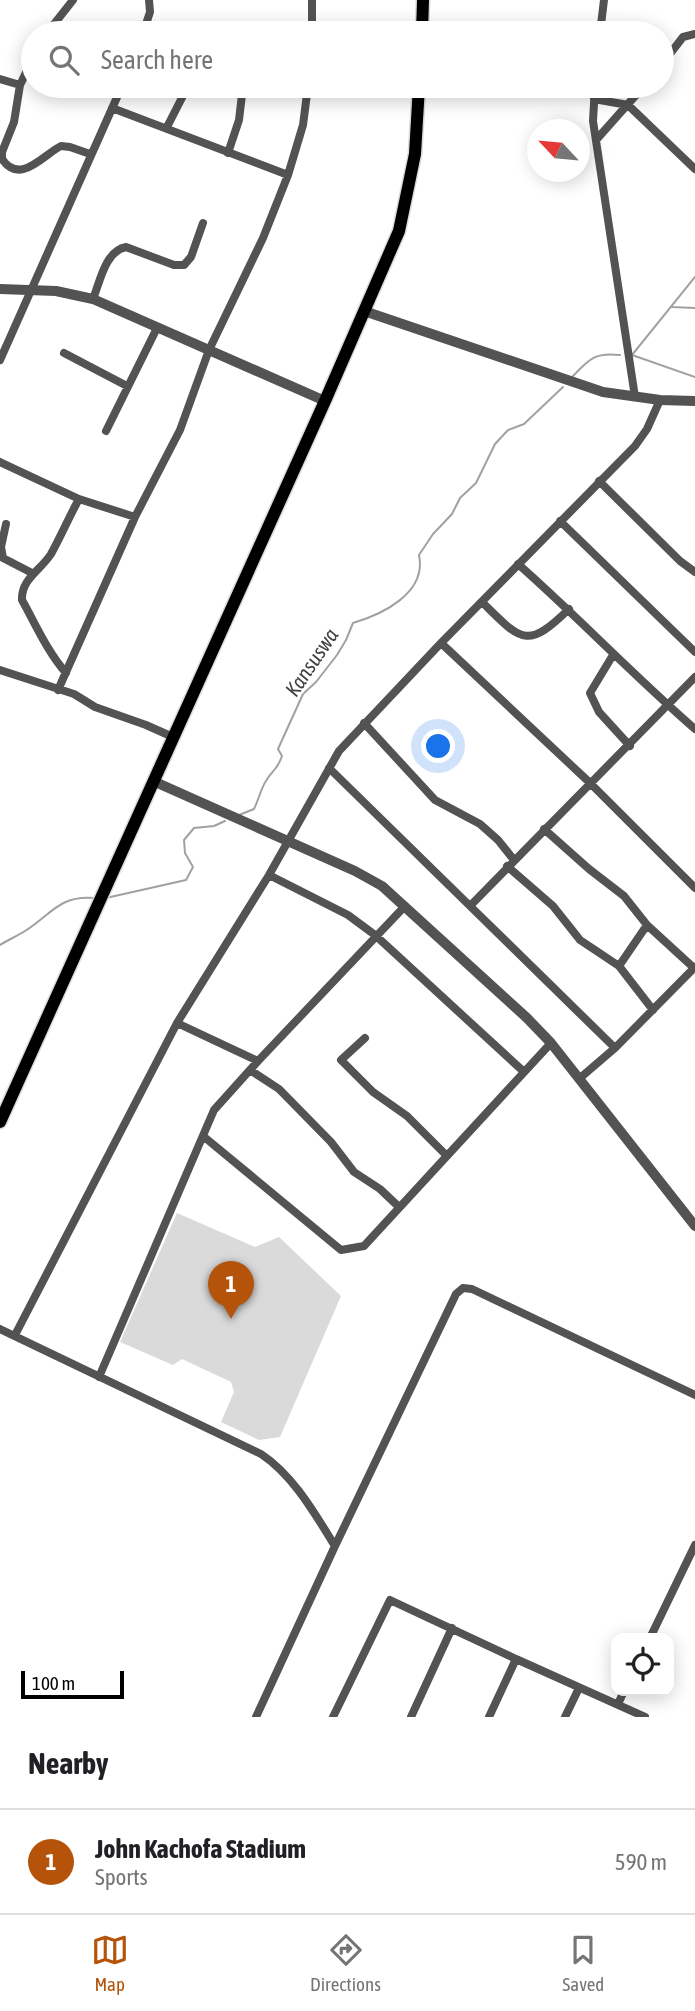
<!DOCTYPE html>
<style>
body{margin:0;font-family:"Asap Condensed",sans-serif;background:#f6f6f6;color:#202124}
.controls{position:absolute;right:21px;bottom:21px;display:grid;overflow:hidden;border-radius:14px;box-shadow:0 4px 18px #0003}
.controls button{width:63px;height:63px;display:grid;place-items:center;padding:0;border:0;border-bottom:2px solid #e0e0e0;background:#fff;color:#202124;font:35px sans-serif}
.compass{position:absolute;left:527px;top:119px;width:63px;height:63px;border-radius:50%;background:#fff;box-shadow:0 4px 18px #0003;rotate:296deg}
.scale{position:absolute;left:21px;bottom:18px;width:103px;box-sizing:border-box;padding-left:7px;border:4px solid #000;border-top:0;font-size:19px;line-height:24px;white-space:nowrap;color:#000;-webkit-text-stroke:5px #fff;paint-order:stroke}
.you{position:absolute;left:439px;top:747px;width:24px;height:24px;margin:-18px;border:5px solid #fff;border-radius:50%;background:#1a73e8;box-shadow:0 0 0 10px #1a73e833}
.badge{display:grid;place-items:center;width:46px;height:46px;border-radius:50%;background:#b45309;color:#fff;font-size:23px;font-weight:700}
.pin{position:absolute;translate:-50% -58px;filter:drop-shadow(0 2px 4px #0008)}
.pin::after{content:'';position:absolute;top:37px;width:24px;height:21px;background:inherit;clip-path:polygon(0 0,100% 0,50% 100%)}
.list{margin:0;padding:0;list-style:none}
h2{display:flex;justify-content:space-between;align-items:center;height:91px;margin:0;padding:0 28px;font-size:30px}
h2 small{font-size:23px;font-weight:400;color:#757577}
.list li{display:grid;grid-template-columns:46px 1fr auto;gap:21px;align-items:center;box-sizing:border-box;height:105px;padding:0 28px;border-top:2px solid #e0e0e0}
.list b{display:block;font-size:26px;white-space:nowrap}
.list p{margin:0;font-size:23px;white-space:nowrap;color:#757577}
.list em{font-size:23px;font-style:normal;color:#757577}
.icon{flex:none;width:38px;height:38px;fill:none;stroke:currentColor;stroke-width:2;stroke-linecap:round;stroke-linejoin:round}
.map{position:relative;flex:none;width:695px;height:1717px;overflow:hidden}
.search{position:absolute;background:#fff;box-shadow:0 4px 18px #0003;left:21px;right:21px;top:21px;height:77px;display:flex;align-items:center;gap:18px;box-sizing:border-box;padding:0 24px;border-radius:38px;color:#757577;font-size:26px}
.sheet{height:196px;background:#fff}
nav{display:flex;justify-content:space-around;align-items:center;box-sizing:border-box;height:98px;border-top:2px solid #e0e0e0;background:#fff;font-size:19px;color:#757577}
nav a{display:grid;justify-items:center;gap:4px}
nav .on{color:#b45309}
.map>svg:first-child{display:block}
</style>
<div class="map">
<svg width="695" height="1717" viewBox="0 0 695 1717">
<rect width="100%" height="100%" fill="#fff"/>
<path fill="#dadada" d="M 177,1213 L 255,1247 L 279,1237 L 341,1296 L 280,1437 L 259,1440 L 221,1422 L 234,1392 L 231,1382 L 182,1359 L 173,1365 L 120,1342 Z"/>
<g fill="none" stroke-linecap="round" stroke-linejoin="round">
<path stroke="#a1a1a1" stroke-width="2" d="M 695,277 L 632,355 L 695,377
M 672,307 L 695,308
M 573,376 C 589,359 595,352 620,355
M 239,815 L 254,809 C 258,801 262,786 266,781 C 272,770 277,771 282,756 L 278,749 L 303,694 L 316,682 L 337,655 L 346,640 L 353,623 C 383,614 427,593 419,555 L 433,534 L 452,514 L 460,498 L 476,483 L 495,444 L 508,430 L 524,424 L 563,387
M 106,898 L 186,880 L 193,867 L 185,853 L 184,840 L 194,828 L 214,826 L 225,821
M 0,945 C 8,940 17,936 25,931 C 51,915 59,895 94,898"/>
<g stroke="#dbdbdb" stroke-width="15">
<path id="primary" d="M 422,33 L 423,0
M 0,1122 L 325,401 L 399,231 L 415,154 L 419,86"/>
</g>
<path stroke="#535353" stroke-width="8" d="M 312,0 L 312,33
M 47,33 L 73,0
M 143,33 L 150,12 L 149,0
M 600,33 L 604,0
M 33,58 L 20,85 L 14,122 L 2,152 L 2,159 C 20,186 44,154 61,146 L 70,147 L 90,154
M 662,64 L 683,37 L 695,34
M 0,79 L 20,85
M 595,86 L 593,121 L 635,397
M 594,99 L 628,105 L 695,169
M 167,127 L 188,86
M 596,140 L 644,86
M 228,153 L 239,120 L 243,86
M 288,175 L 303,125 L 308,86
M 93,299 C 100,282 105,251 126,247 L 174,265 L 184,265 L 191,257 L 203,223
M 64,353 L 127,386
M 0,360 L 122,86
M 106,431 L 157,328
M 0,462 L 79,499 L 135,517
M 599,481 L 680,561 L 695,572
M 560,521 L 695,652
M 6,524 L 1,547 L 3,558 L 32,573
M 518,564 C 578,617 634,676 695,729
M 482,602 C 521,640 526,651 569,609
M 441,643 L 589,782 L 695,888
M 613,655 L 590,693 L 599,712 L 630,746
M 0,670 L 74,694 L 95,707 L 146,725 L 173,737
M 66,673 C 47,651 36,625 22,600 C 21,579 41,570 51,554 C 61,536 69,517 79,499
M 58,690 L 135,517 L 180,430 L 209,350 L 263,238 L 288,175 L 112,108
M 364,723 L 435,800 L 480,824 L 498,840 L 514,860
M 329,768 L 470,906 L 695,677
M 544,829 L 589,869 L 624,896 L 647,925 L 694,968
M 507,866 L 553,906 L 580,940 L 619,966 L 653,1010
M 269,875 L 348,915 L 375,935 L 523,1071
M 470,906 L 615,1048
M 619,966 L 647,925
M 177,1023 L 258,1061
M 365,1038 L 341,1060 L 373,1092 L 407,1116 L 447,1156
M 250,1070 L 279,1089 L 331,1142 L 354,1172 L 380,1189 L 399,1207
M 580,1078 L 615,1048 L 695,967
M 203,1136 L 341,1250 L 364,1246 L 551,1043
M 0,1329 L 261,1454 C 293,1475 315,1514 335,1546
M 15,1335 L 177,1023 L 269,875 L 339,751 L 441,643 L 635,446 L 647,429 L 660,400
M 99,1377 L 214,1110 L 258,1061 L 405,906
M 650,1638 L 695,1545
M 618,1704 L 624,1691
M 256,1717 L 335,1546 L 456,1294 L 463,1288 L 472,1289 L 695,1395
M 333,1717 L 390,1600 L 516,1659
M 411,1717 L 452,1628
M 489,1717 L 516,1659 L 645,1717
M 565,1717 L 579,1688"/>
<path stroke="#535353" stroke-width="10" d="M 0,289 L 56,291 L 93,299 L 325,401
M 364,311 L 603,392 L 660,400 L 695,401
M 153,781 L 355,871 L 382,886 L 527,1018 L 551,1043 L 695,1226"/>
<use href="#primary" stroke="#000" stroke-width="12"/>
</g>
<g text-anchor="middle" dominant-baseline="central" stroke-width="5" stroke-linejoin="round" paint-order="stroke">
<g font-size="21" font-style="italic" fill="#424242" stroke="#fff">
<text transform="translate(311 662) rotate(-56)">Kansuswa</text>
</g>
</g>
</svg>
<div class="controls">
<button><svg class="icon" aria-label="locate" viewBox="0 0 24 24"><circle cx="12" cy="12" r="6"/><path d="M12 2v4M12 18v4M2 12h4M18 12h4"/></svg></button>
</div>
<svg class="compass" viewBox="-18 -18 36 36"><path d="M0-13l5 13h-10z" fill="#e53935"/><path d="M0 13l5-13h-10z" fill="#757577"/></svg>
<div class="scale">100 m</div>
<div class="you"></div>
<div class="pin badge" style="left:231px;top:1319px">1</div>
<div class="search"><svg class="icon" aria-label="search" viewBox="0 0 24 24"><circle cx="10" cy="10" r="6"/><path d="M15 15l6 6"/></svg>Search here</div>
</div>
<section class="sheet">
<h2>Nearby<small></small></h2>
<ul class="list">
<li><span class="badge">1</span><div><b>John Kachofa Stadium</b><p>Sports</p></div><em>590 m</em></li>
</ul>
</section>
<nav>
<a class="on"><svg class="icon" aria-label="map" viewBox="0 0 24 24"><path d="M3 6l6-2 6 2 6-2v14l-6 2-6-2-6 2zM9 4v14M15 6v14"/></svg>Map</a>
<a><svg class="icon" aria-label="directions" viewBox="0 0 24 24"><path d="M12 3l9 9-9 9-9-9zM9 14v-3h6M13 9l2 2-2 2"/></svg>Directions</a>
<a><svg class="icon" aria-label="saved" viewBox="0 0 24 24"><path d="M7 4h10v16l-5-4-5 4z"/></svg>Saved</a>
</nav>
